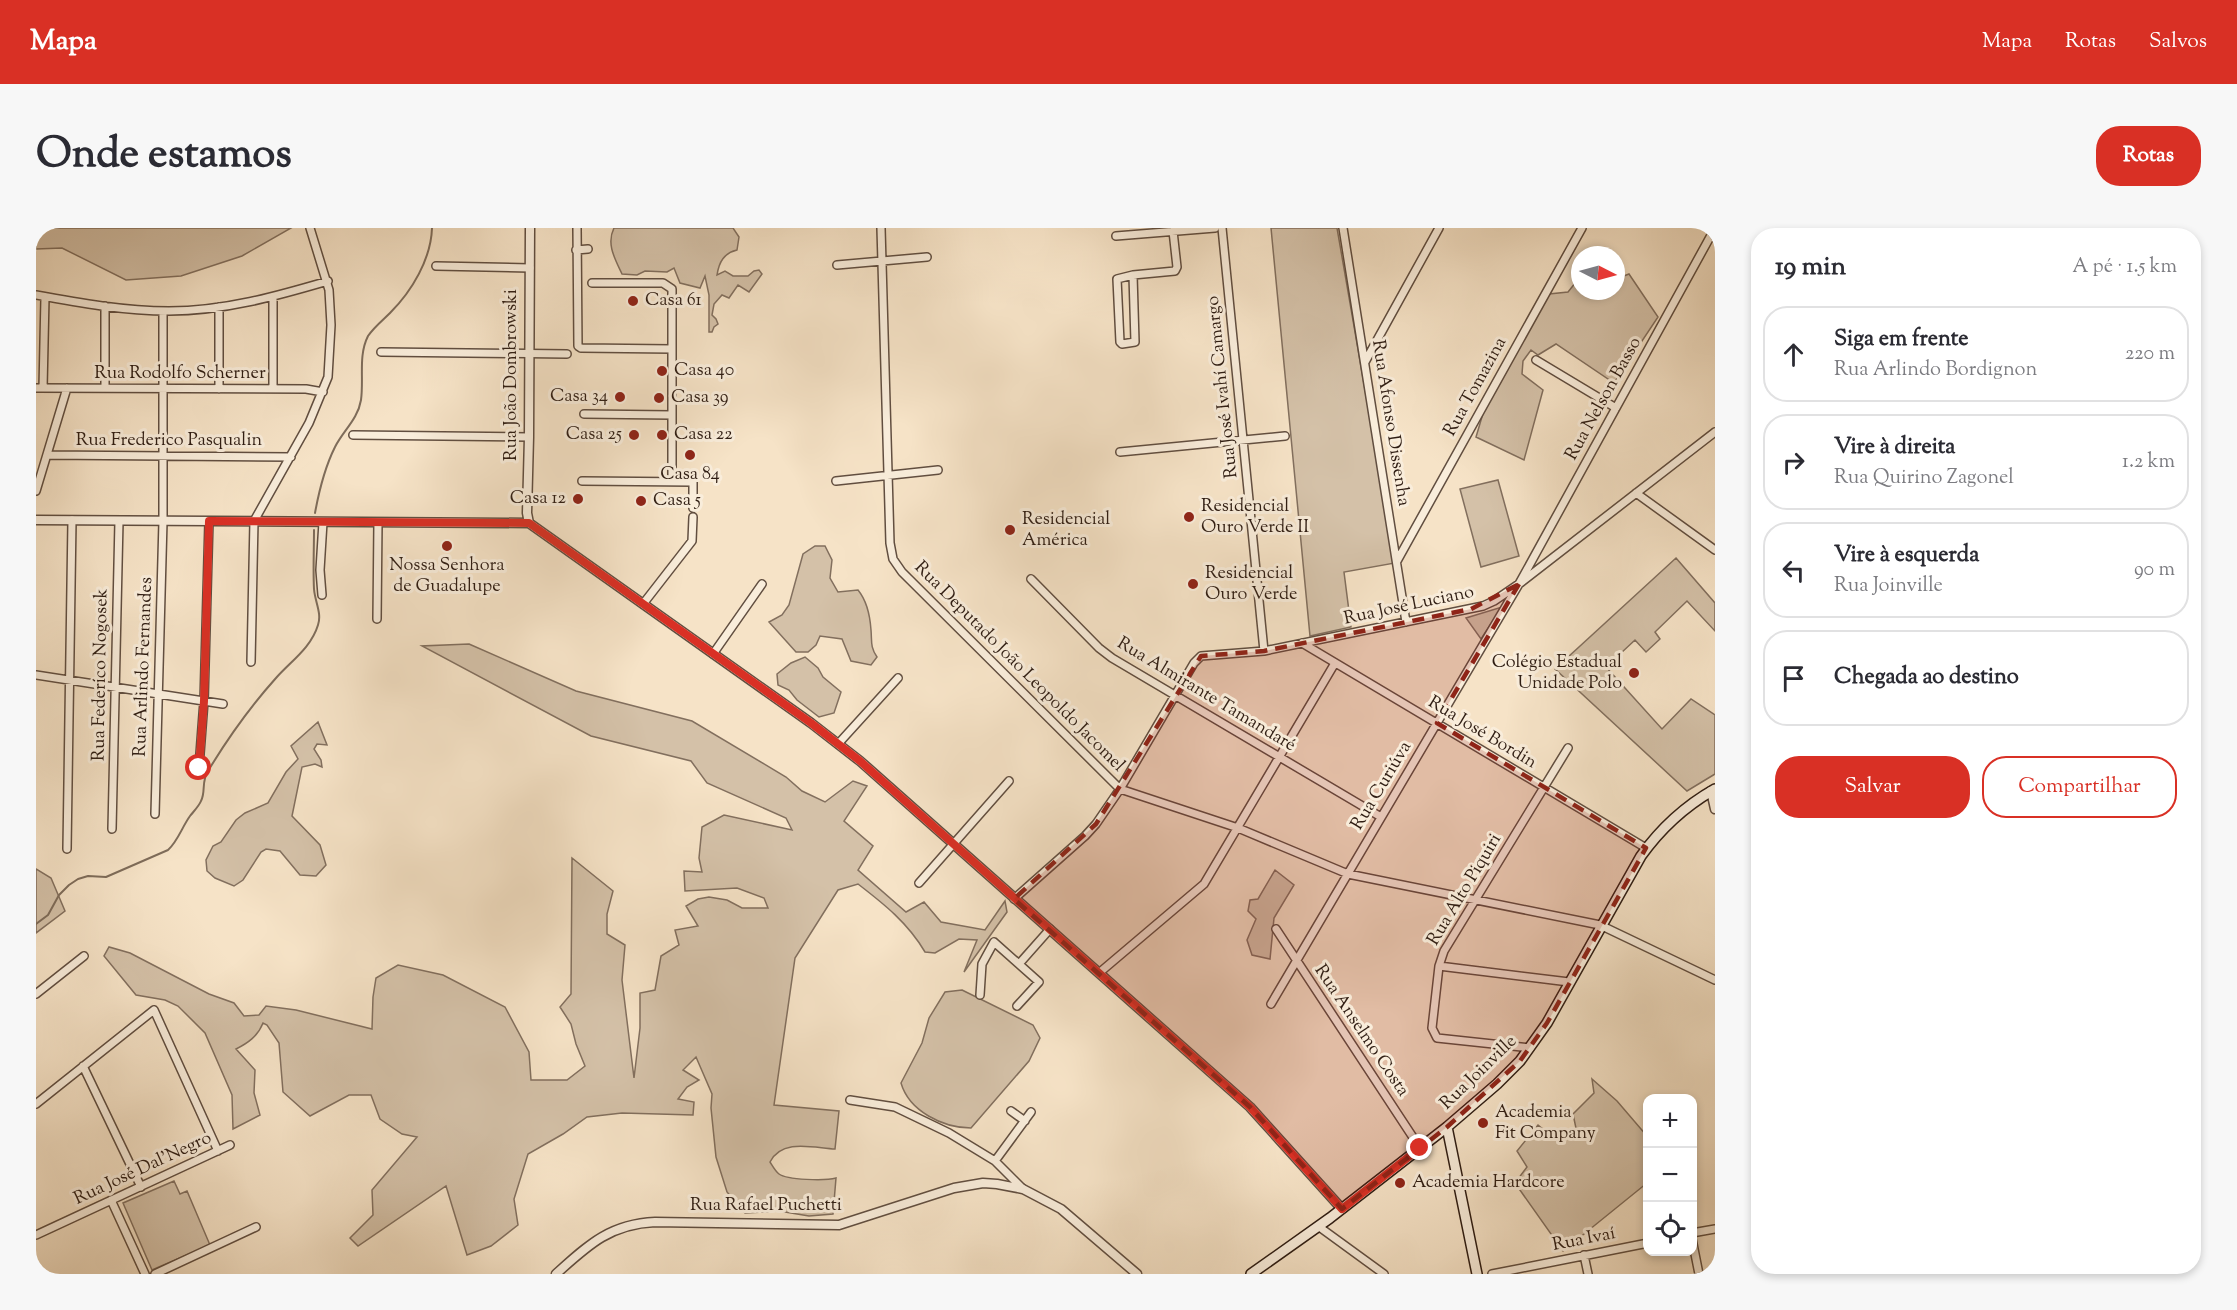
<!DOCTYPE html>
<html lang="pt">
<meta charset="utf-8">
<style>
body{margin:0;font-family:"Sorts Mill Goudy",serif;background:#f7f7f7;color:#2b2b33}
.controls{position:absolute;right:18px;bottom:18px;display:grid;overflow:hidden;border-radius:12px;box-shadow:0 3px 9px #0003}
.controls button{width:54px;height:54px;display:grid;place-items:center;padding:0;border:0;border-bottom:2px solid #e1e1e2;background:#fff;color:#2b2b33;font:30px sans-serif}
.compass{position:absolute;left:1535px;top:18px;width:54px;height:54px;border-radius:50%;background:#fff;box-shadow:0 3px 9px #0003;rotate:96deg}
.stop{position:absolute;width:18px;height:18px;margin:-14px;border:4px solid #d93025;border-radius:50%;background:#fff}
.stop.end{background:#d93025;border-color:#fff;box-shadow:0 2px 6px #0008}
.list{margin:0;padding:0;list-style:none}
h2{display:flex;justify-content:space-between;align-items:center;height:78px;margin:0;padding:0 24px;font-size:26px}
h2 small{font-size:20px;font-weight:400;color:#7c7c81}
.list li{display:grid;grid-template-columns:39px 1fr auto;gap:18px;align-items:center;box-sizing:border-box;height:96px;margin:0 12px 12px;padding:0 12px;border:2px solid #e1e1e2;border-radius:24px}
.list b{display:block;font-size:22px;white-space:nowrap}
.list p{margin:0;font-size:20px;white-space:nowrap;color:#7c7c81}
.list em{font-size:20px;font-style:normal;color:#7c7c81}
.actions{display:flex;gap:12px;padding:18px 24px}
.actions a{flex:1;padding:14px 0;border:2px solid #d93025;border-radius:24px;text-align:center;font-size:21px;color:#d93025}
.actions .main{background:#d93025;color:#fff}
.icon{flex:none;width:33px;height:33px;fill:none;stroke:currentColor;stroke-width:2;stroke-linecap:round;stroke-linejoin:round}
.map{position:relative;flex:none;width:1679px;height:1046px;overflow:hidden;border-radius:24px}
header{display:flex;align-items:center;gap:36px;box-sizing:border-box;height:84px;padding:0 30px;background:#d93025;color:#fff}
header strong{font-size:28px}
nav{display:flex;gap:33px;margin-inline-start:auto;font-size:21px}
.intro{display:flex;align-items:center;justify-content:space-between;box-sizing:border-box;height:144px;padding:0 36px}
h1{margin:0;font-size:42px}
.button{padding:15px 27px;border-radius:24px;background:#d93025;color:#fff;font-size:21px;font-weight:700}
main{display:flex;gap:36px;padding:0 36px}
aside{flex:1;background:#fff;border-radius:24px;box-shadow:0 3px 9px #0003}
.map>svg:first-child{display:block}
</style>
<header>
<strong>Mapa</strong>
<nav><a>Mapa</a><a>Rotas</a><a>Salvos</a></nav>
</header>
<div class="intro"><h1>Onde estamos</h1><a class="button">Rotas</a></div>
<main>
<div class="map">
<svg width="1679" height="1046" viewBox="0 0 1679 1046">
<rect width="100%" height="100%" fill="#f6e3c7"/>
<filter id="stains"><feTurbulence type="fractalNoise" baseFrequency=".00333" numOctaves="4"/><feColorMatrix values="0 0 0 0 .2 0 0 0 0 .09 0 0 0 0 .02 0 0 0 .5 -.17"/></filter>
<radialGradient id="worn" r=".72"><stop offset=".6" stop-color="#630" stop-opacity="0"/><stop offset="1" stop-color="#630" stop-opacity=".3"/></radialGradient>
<path fill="#d4c1a8" stroke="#826f5e" stroke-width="1.5" d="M 0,0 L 255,0 L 206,28 L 145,48 L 90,52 L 26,20 L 0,21 Z
M 578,0 L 697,0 L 703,9 L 701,22 C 688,25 683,34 681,47 L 689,43 L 697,48 L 712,48 L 718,43 L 723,42 L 726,46 L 713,64 L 702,57 L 693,70 L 686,67 L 678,76 L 676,87 L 680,91 L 682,96 L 678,99 L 676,104 L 673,104 L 673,67 L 669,48 L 664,60 L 644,55 L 638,40 L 631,44 L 609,43 L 601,47 L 586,46 C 579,31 570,16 578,0 Z
M 1235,0 L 1301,0 L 1359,335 L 1308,344 L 1315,399 L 1274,408 Z
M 1539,37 L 1544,40 L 1544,63 L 1580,63 L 1580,51 L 1593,46 L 1622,89 L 1578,155 L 1520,116 L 1502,127 L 1495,122 L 1487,133 L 1486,146 L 1507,162 L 1488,232 L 1440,209 L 1448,182 L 1513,66 L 1532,64 L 1540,54 Z
M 1462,252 L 1483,328 L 1445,339 L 1424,261 Z
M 779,318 L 789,318 L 796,332 L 794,350 L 802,364 L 822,362 C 831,373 834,387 835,402 C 836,413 834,419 841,429 L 835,437 L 815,433 L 806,411 L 784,408 L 780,417 L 772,424 L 760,424 L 733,394 L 746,387 L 753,377 L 767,326 Z
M 1640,330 L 1679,375 L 1679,403 L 1651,373 L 1619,404 L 1624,411 L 1610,424 L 1599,412 L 1570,439 L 1626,501 L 1655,471 L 1679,487 L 1679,546 L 1651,563 L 1519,441 Z
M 1466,379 L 1445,411 L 1430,390 Z
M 433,416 L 540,463 L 656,493 L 750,549 L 766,563 L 789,574 L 817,553 L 831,558 L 808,593 L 837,618 L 822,642 L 870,684 L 888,674 L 905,694 L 949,702 L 969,673 L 971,684 L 928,744 L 941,712 L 923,711 L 899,725 L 889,724 C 872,695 848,676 822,656 L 802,662 L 759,730 L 738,877 L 803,883 L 799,921 C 778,920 746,910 734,934 C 736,937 739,943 743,946 C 751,952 789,953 800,950 L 797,986 L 773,988 L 743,983 L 709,985 L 691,964 L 680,929 L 675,880 L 676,866 L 660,829 L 647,842 L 663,852 L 651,859 L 642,871 L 658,874 L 657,887 L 586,885 L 551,889 L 527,906 L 492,926 L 478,971 L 482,997 L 455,1018 L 431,1027 L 410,958 L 322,1018 L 314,1010 L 337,987 L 336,962 L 381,909 L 366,906 L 344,891 L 335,867 L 313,867 L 274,888 L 247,864 L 243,815 L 231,797 L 227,795 C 222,808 212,815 200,821 L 219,842 L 218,865 L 224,887 L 197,901 L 196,867 L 169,805 L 142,778 L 129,772 L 100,767 L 68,728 L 73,719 L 94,725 L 173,766 L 198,775 L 208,788 L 223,787 L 230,778 L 260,782 L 336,801 L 337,769 L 340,750 L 362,737 L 407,747 L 469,779 L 493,824 L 495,852 L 531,852 L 549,838 L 540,816 L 535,796 L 524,779 L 535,766 L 536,630 L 577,663 L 571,686 L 571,706 L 589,717 L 586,752 L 598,850 L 604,800 L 604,765 L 619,762 L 625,728 L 643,717 L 639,702 L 662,698 L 650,678 L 662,671 L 673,669 L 691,672 L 706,680 L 732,680 L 728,670 L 701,660 L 649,663 L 648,643 L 666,644 L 663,630 L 666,599 L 688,587 L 756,602 L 750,590 L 671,555 L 655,533 L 555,508 L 386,418 Z
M 769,429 L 782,440 L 787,449 L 805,464 L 798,485 L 783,489 L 761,472 L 753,462 L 742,457 L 741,446 L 755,435 Z
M 282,494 L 291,517 L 281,516 L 278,521 L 285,532 L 286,539 L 279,536 L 266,539 L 256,588 L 284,617 L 290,637 L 280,648 L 264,647 L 244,623 L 230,621 L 225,624 L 207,652 L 198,658 L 179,650 L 171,643 L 170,632 L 177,618 L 185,614 L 200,592 L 209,585 L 232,575 L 250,544 L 262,531 L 255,518 Z
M 0,641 L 15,650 L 29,683 L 0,705 Z
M 1239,642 L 1258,657 L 1238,690 L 1234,731 L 1216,727 L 1211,712 L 1220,691 L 1212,683 L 1214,672 L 1222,671 Z
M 926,762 L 997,797 L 1004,810 L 993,833 L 935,900 C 907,900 873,883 865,855 L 886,815 L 893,790 L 909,764 Z
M 1556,851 L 1581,873 L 1611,908 L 1611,955 L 1527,1023 L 1479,955 L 1491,939 L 1481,923 L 1502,897 L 1524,915 L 1541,905 L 1537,886 L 1558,865 Z
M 138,953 L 144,966 L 151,963 L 174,1017 L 116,1042 L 87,975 Z"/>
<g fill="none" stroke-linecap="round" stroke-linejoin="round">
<path stroke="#7e6c5a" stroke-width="2" d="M 279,285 C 283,263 289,239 299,219 C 307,203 322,191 325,172 C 328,150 322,128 332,108 C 338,99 347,92 354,85 C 376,63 395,31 396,0
M 0,696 L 12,687 L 23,667 L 33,657 L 42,651 L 52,648 L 70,649 L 132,622 C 142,613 146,599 154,588 C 158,583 163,578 165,573 C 170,563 165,554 172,543 C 192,510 214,479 240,450 C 255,433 275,420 282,397 C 286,385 279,374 278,361 C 277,342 278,321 278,302"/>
<g stroke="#614e40" stroke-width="10">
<path id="minor" d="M 541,0 L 542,118 L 545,120 L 636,121
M 845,0 L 854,315 L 857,331 L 866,344 L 1084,561 L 1202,600 L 1312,646 L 1564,697 L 1679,752
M 1186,0 L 1228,423
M 1307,0 L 1370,394
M 1080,8 L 1179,0
M 540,22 L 552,21
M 801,37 L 891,29
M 400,38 L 494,40
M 1097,47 L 1099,114 L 1086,116 L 1084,114 L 1081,51 L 1097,47 L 1139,43 L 1141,39 L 1137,3
M 556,55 L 627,55 L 636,61 L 636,254
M 0,67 C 43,75 89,83 133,83 C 188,83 241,68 292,53
M 237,70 L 237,161
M 183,79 L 183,161
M 345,124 L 531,126
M 1500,132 L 1580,180
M 1329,134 L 1403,0
M 0,160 L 270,161 L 287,164
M 7,160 L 9,69
M 69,160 L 69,78
M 548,186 L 636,187
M 317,207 L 493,209
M 1084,224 L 1249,208
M 11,227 L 255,229
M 546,253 L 657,254 L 657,280
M 800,253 L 902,242
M 0,263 L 31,160
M 1600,265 L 1679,322
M 1361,333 L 1546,0
M 995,351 L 1063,420 L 1076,430 L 1345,589
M 286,367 L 284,342 L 287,294
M 607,376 L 656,313 L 657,289
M 341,391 L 342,294
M 1266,415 L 1610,620
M 677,426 L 726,356
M 215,434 L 218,293 L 273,195 L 292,149 L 295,97 L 293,62 L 274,0
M 0,447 L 187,476
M 802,516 L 862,450
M 163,539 L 168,473 L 173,293
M 119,586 L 127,293 L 127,83
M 76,601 L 83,293
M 31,621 L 36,292
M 883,655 L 973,553
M 978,671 L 1049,608 L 1060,596 L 1084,561 L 1158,435 L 1165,428 L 1228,423 L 1447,378 L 1458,373 L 1483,356 L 1679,204
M 1240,701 L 1384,920
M 983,736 L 1014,701
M 1403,738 L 1533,754
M 1063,745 L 1168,656 L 1299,435
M 0,766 L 48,728
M 944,767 L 946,736 L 958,714 L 1003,754 L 981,778
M 1235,776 L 1483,356 L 1679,0
M 1494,820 L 1401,810 L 1396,800 L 1403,738 L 1408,723 L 1532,520
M 47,838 L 105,959
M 814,872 L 859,879 L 913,905 L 959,933 L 987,961
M 0,876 L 118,782 L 182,923
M 975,883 L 989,893
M 959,933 L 995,884
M 75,972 L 109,1046
M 1282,998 L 1348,1046
M 1656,1005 L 1679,1001
M 0,1007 L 194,917
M 1656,1011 L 1663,1046
M 1548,1027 L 1552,1046
M 119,1046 L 220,999
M 1456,1046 L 1612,1015"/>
</g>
<g stroke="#614e40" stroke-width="11">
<path id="tertiary" d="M 0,292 L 493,295 L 775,495 L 824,533 L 1214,879 L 1306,981
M 493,295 L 491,285 L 493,209 L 494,0
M 1675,563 L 1679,581
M 520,1046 C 552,1017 574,996 619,994 L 803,997 L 918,960 L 947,955 L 961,956 L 987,961 L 1025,981 L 1101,1046"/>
</g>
<g stroke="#2f1d13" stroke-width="12">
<path id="secondary" d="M 1411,899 L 1441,1046
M 1215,1046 L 1294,990 L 1411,899 L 1461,856 L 1484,833 L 1511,795 L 1605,628 C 1625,600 1649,578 1679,561"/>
</g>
<use href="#minor" stroke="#f9eddb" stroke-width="7"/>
<use href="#tertiary" stroke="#f9eddb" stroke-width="8"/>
<use href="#secondary" stroke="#f9eddb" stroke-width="9"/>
</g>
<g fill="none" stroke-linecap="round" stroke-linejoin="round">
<path stroke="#d93025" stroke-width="8" d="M 163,540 L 168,473 L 173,293 L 493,295 L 775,495 L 824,533 L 1214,879 L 1306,981 L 1384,920"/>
</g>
<path fill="#8f2418" fill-opacity="0.2" stroke="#8f2418" stroke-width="4.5" stroke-dasharray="12 8" stroke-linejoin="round" d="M 1483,356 L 1401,495 L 1610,620 L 1511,795 L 1484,833 L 1411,899 L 1306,981 L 1214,879 L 978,671 L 1060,596 L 1165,428 L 1228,423 L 1435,381 Z"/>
<g fill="#8f2418" stroke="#f9eddb" stroke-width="2">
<circle cx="597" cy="73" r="6"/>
<circle cx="626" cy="143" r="6"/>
<circle cx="584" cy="169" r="6"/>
<circle cx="623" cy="170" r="6"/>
<circle cx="598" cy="207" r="6"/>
<circle cx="626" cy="207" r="6"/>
<circle cx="654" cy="227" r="6"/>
<circle cx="542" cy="271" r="6"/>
<circle cx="605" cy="273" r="6"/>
<circle cx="1153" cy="289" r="6"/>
<circle cx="974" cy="302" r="6"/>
<circle cx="411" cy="318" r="6"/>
<circle cx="1157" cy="356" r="6"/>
<circle cx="1598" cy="445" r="6"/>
<circle cx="1447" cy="895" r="6"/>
<circle cx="1364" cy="955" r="6"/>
</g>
<g text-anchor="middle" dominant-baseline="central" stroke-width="6" stroke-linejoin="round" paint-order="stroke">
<g font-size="18" fill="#2f1d13" stroke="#f9eddb" text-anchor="start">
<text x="609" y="73">Casa 61</text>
<text x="638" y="143">Casa 40</text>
<text x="572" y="169" text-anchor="end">Casa 34</text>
<text x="635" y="170">Casa 39</text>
<text x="586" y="207" text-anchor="end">Casa 25</text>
<text x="638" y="207">Casa 22</text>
<text x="654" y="247" text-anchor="middle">Casa 84</text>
<text x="530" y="271" text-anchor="end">Casa 12</text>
<text x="617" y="273">Casa 5</text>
<text x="1165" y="279">Residencial<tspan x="1165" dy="21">Ouro Verde II</tspan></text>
<text x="986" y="292">Residencial<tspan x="986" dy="21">América</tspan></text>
<text x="411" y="338" text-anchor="middle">Nossa Senhora<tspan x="411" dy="21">de Guadalupe</tspan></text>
<text x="1169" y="346">Residencial<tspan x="1169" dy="21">Ouro Verde</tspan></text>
<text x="1586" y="435" text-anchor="end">Colégio Estadual<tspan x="1586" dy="21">Unidade Polo</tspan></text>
<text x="1459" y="885">Academia<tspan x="1459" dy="21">Fit Company</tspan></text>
<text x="1376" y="955">Academia Hardcore</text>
</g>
<g font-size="18" fill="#2f1d13" stroke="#f9eddb">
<text x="144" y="146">Rua Rodolfo Scherner</text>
<text transform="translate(476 147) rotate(-90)">Rua João Dombrowski</text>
<text transform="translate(1187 159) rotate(-96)">Rua José Ivahí Camargo</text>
<text transform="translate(1440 159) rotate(-61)">Rua Tomazina</text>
<text transform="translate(1568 171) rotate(-61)">Rua Nelson Basso</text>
<text transform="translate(1354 195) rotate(81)">Rua Afonso Dissenha</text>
<text x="133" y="213">Rua Frederico Pasqualin</text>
<text transform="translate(1373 378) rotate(-12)">Rua José Luciano</text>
<text transform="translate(108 439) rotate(-88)">Rua Arlindo Fernandes</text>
<text transform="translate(983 439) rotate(45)">Rua Deputado João Leopoldo Jacomel</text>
<text transform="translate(65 447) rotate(-89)">Rua Federico Nogosek</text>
<text transform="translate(1170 467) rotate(31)">Rua Almirante Tamandaré</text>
<text transform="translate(1446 505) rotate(31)">Rua José Bordin</text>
<text transform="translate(1346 558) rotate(-59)">Rua Curiúva</text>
<text transform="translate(1429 662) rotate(-59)">Rua Alto Piquiri</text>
<text transform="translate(1325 803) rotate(56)">Rua Anselmo Costa</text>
<text transform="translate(1443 845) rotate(-44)">Rua Joinville</text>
<text transform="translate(107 941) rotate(-25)">Rua José Dal'Negro</text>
<text x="730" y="978">Rua Rafael Puchetti</text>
<text transform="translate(1548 1012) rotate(-11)">Rua Ivaí</text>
</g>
</g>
<rect width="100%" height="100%" filter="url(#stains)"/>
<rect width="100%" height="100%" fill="url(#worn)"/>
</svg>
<div class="controls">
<button>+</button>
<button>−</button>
<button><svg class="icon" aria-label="locate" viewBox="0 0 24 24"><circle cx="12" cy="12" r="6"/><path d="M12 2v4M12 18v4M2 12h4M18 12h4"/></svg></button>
</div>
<svg class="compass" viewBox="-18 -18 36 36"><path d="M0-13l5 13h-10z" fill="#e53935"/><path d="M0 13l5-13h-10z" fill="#7c7c81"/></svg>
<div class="stop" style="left:163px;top:540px"></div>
<div class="stop end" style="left:1384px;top:920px"></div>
</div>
<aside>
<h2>19 min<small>A pé · 1.5 km</small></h2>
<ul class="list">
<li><svg class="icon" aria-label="ahead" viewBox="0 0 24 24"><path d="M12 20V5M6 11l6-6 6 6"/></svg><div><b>Siga em frente</b><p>Rua Arlindo Bordignon</p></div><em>220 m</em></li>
<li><svg class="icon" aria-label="right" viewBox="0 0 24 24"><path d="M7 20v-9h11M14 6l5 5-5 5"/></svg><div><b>Vire à direita</b><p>Rua Quirino Zagonel</p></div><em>1.2 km</em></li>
<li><svg class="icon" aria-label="left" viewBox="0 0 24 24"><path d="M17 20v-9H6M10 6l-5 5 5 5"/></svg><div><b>Vire à esquerda</b><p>Rua Joinville</p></div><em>90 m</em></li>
<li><svg class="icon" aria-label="arrive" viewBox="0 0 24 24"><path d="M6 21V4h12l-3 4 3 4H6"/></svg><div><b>Chegada ao destino</b></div></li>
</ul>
<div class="actions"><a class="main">Salvar</a><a>Compartilhar</a></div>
</aside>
</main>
